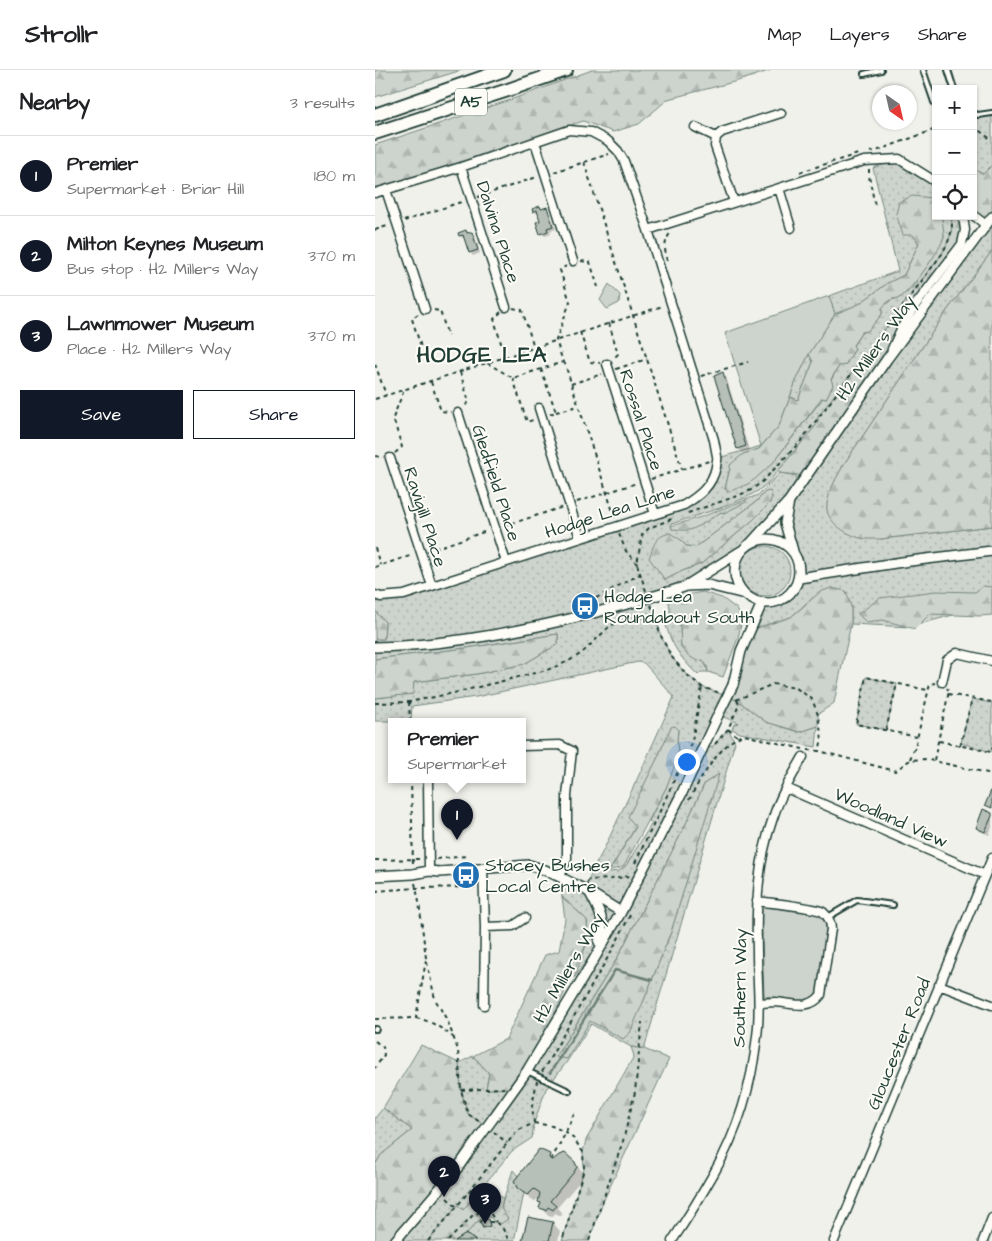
<!DOCTYPE html>
<meta charset="utf-8">
<style>
body{margin:0;font-family:"Architects Daughter",sans-serif;background:#f2f2f2;color:#202124}
.controls{position:absolute;right:15px;top:15px;display:grid;overflow:hidden;border-radius:0px;box-shadow:0 1px 4px #0004}
.controls button{width:45px;height:45px;display:grid;place-items:center;padding:0;border:0;border-bottom:1px solid #e0e0e0;background:#fff;color:#202124;font:25px sans-serif}
.compass{position:absolute;left:497px;top:15px;width:45px;height:45px;border-radius:50%;background:#fff;box-shadow:0 1px 4px #0004;rotate:146deg}
.you{position:absolute;left:311px;top:691px;width:18px;height:18px;margin:-12px;border:4px solid #fff;border-radius:50%;background:#1a73e8;box-shadow:0 0 0 8px #1a73e833}
.badge{display:grid;place-items:center;width:32px;height:32px;border-radius:50%;background:#111827;color:#fff;font-size:16px;font-weight:700}
.pin{position:absolute;translate:-50% -41px;filter:drop-shadow(0 1px 2px #0008)}
.pin::after{content:'';position:absolute;top:26px;width:18px;height:15px;background:inherit;clip-path:polygon(0 0,100% 0,50% 100%)}
.popup{position:absolute;left:13px;top:648px;width:138px;height:65px;box-sizing:border-box;display:grid;place-content:center;border-radius:0px;background:#fff;filter:drop-shadow(0 1px 4px #0005);font-size:16px;white-space:nowrap;color:#757577}
.popup b{font-size:19px;color:#202124}
.popup::after{content:'';position:absolute;left:50%;top:100%;margin-left:-10px;border:10px solid transparent;border-top-color:#fff}
.list{margin:0;padding:0;list-style:none}
h2{display:flex;justify-content:space-between;align-items:center;height:65px;margin:0;padding:0 20px;font-size:21px}
h2 small{font-size:16px;font-weight:400;color:#757577}
.list li{display:grid;grid-template-columns:32px 1fr auto;gap:15px;align-items:center;box-sizing:border-box;height:80px;padding:0 20px;border-top:1px solid #e0e0e0}
.list b{display:block;font-size:19px;white-space:nowrap}
.list p{margin:0;font-size:16px;white-space:nowrap;color:#757577}
.list em{font-size:16px;font-style:normal;color:#757577}
.actions{display:flex;gap:10px;padding:15px 20px}
.actions a{flex:1;padding:11px 0;border:1px solid #111827;border-radius:0px;text-align:center;font-size:18px;color:#111827}
.actions .main{background:#111827;color:#fff}
.icon{flex:none;width:28px;height:28px;fill:none;stroke:currentColor;stroke-width:2;stroke-linecap:round;stroke-linejoin:round}
.map{position:relative;flex:none;width:617px;height:1171px;overflow:hidden}
header{display:flex;align-items:center;gap:30px;box-sizing:border-box;height:70px;padding:0 25px;background:#fff;border-bottom:1px solid #e0e0e0}
header strong{font-size:24px}
nav{display:flex;gap:28px;margin-inline-start:auto;font-size:18px}
main{display:flex}
aside{flex:1;background:#fff}
.map>svg:first-child{display:block}
</style>
<header>
<strong>Strollr</strong>
<nav><a>Map</a><a>Layers</a><a>Share</a></nav>
</header>
<main>
<aside>
<h2>Nearby<small>3 results</small></h2>
<ul class="list">
<li><span class="badge">1</span><div><b>Premier</b><p>Supermarket · Briar Hill</p></div><em>180 m</em></li>
<li><span class="badge">2</span><div><b>Milton Keynes Museum</b><p>Bus stop · H2 Millers Way</p></div><em>370 m</em></li>
<li><span class="badge">3</span><div><b>Lawnmower Museum</b><p>Place · H2 Millers Way</p></div><em>370 m</em></li>
</ul>
<div class="actions"><a class="main">Save</a><a>Share</a></div>
</aside>
<div class="map">
<svg width="617" height="1171" viewBox="0 0 617 1171">
<defs>
<pattern id="grass-dots" width="8" height="8" patternUnits="userSpaceOnUse" patternTransform="scale(1.25)"><rect width="8" height="8" fill="#cdd3cd"/><path d="M2 2h.1M6 6h.1" fill="none" stroke="#b0b6b1" stroke-width="1.8" stroke-linecap="round"/></pattern>
<pattern id="forest-firs" width="22" height="20" patternUnits="userSpaceOnUse" patternTransform="scale(1.25)"><rect width="22" height="20" fill="#cdd3cd"/><path d="M5 1l3.5 6h-7zM16 11l3.5 6h-7z" fill="#b0b6b1"/></pattern>
</defs>
<rect width="100%" height="100%" fill="#f0f1eb"/>
<filter id="ink" filterUnits="userSpaceOnUse"><feTurbulence type="fractalNoise" baseFrequency=".02" numOctaves="2"/><feDisplacementMap in="SourceGraphic" scale="10" xChannelSelector="R" yChannelSelector="G"/><feConvolveMatrix kernelMatrix="1 2 1 2 8 2 1 2 1" color-interpolation-filters="sRGB"/></filter>
<g filter="url(#ink)">
<path fill="url(#grass-dots)" stroke="#768880" fill-rule="evenodd" d="M 617,40 L 617,95 L 608,104 L 598,99 L 598,47 Z
M 524,89 L 561,112 L 561,131 L 558,128 L 538,165 L 544,173 L 529,205 L 513,213 L 484,234 L 460,244 L 454,226 L 523,201 L 498,98 Z
M 567,146 L 576,146 C 579,162 574,170 567,184 L 443,347 L 443,353 L 393,413 L 383,421 L 370,428 L 345,438 L 296,454 L 297,459 L 334,449 L 346,442 L 349,443 L 371,431 L 370,430 L 383,425 L 405,403 L 422,406 L 416,427 L 617,147 L 617,181 L 571,242 L 469,394 C 461,409 452,424 452,440 L 506,469 L 617,456 L 617,539 L 578,545 L 534,557 L 476,554 L 476,536 L 435,530 L 416,547 L 376,560 L 387,533 C 409,534 429,520 424,495 C 423,490 419,486 418,481 C 417,477 417,473 416,469 C 415,459 414,448 413,438 L 365,475 L 357,489 L 309,517 L 275,527 L 286,566 L 296,586 L 310,603 L 327,617 L 362,630 L 391,652 L 425,662 L 443,656 L 441,677 L 365,663 L 357,659 L 359,654 L 364,653 L 343,645 L 327,680 L 337,677 L 353,659 L 360,672 L 269,979 L 256,977 L 216,954 L 191,993 L 171,1019 L 159,1053 L 157,1068 L 137,1081 L 88,1140 L 83,1135 L 53,1171 L 20,1171 L 93,1044 L 86,1020 L 84,993 L 98,986 L 114,1003 L 111,1019 L 140,1018 L 242,848 L 199,908 L 213,870 L 212,850 L 187,827 L 185,807 L 209,819 L 214,810 L 216,803 L 228,781 L 264,705 L 299,627 L 269,593 L 263,592 L 101,627 L 37,636 L 36,651 L 0,651 L 0,628 L 37,624 L 39,612 L 102,604 L 149,594 L 183,574 L 183,564 L 92,578 L 0,589 L 0,569 L 9,569 L 10,552 L 0,541 L 0,525 L 29,525 L 309,435 L 331,418 L 343,388 L 386,376 L 384,379 L 368,384 L 355,398 L 350,419 L 397,394 L 448,328 L 450,329 L 458,315 L 456,310 L 464,296 L 470,295 L 480,279 L 478,276 L 487,262 L 493,261 L 507,244 L 507,238 L 516,230 L 524,228 L 536,219 L 553,195 L 569,166 L 567,154 ZM 390,422 L 395,433 L 378,450 L 326,494 L 307,501 L 290,510 L 306,470 L 311,476 L 321,477 L 382,431 ZM 296,658 L 303,659 L 302,671 L 303,682 L 291,718 L 274,751 L 277,753 L 250,797 L 244,801 L 235,802 L 235,800 L 261,756 L 282,689 ZM 343,705 L 296,862 L 269,930 L 248,969 L 215,950 L 181,986 L 243,887 L 308,760 L 330,713 Z
M 434,284 L 438,292 L 423,330 L 415,327 L 421,311 Z
M365 501a25 25 0 1 1 50 0a25 25 0 1 1-50 0Z
M 295,551 L 301,552 L 305,555 L 306,578 C 317,584 331,588 333,602 L 326,602 L 323,605 C 306,589 296,575 290,552 Z
M 491,607 L 522,614 L 511,660 L 481,654 Z
M 597,629 L 617,633 L 617,678 L 616,682 L 586,673 Z
M 8,1038 L 37,1060 L 6,1085 L 0,1095 L 0,1048 Z
M 138,1100 L 143,1106 L 139,1111 C 141,1117 144,1119 149,1123 L 139,1171 L 101,1171 L 91,1164 L 104,1150 L 108,1158 L 115,1156 L 114,1152 L 121,1152 Z"/>
<path fill="url(#forest-firs)" stroke="#768880" d="M 0,0 L 87,0 L 0,27 Z
M 217,0 L 396,0 L 370,9 L 293,29 L 264,54 L 238,62 L 208,51 L 160,68 L 86,97 L 0,122 L 0,75 L 135,30 Z
M 617,95 L 617,147 L 611,155 L 598,145 L 598,134 L 601,129 L 598,127 L 598,99 L 608,104 Z
M 537,126 L 558,128 L 561,131 L 561,146 L 567,146 C 567,153 569,159 569,166 C 568,177 536,220 526,227 C 523,229 519,228 515,230 C 512,232 509,236 507,238 L 507,244 L 493,261 L 487,262 L 478,275 L 480,279 L 470,295 L 464,296 L 456,309 L 458,315 L 451,329 L 447,328 L 397,394 L 380,409 L 373,414 L 353,422 L 350,419 L 355,398 L 355,395 L 368,384 L 384,379 L 404,356 L 415,327 L 423,330 L 438,292 L 434,284 L 460,244 L 484,234 L 513,213 L 529,205 L 544,173 L 538,165 L 528,165 L 521,144 L 524,132 Z
M 576,146 L 588,146 L 587,174 L 539,237 L 511,289 L 431,406 L 405,403 L 403,401 L 443,353 L 443,347 L 567,184 C 574,170 579,162 576,146 Z
M 617,181 L 617,456 L 506,469 C 501,469 495,469 490,469 C 475,467 449,452 452,434 C 454,420 462,407 469,394 L 571,242 Z
M 395,421 L 397,425 L 395,433 L 378,450 L 326,494 L 307,501 L 290,510 L 274,488 C 280,474 279,467 295,463 L 306,470 L 311,476 L 321,477 L 382,431 L 390,422 Z
M 370,430 L 371,432 L 349,443 L 346,442 C 338,447 321,459 314,460 C 309,461 302,459 297,459 L 296,456 L 329,446 Z
M 608,516 L 617,517 L 617,545 L 605,546 L 555,544 L 540,559 L 508,550 L 491,552 L 483,544 L 505,528 L 561,521 L 600,522 Z
M 456,518 L 471,521 L 476,536 L 476,554 L 459,633 L 443,644 L 443,656 L 425,662 L 391,652 L 362,630 L 351,626 L 376,560 L 416,547 L 445,522 Z
M 328,522 L 347,528 L 362,539 L 367,550 L 363,568 L 348,607 L 333,602 L 332,596 L 328,590 L 322,591 C 301,578 307,578 305,555 L 301,552 L 295,551 L 295,538 L 293,528 Z
M 0,541 L 10,552 L 9,569 L 0,569 Z
M 183,564 L 183,574 L 149,594 L 102,604 L 39,612 L 38,624 L 0,628 L 0,589 L 92,578 Z
M 300,656 L 303,659 L 302,671 L 303,687 L 291,718 L 249,796 L 245,798 L 235,800 L 261,757 L 253,747 L 282,689 L 296,657 Z
M 344,704 L 296,862 L 269,930 L 255,963 L 248,969 L 215,951 L 192,989 L 181,987 L 243,887 L 308,760 L 330,713 Z
M 187,827 L 212,850 L 213,870 L 187,928 L 152,1001 L 140,1018 L 111,1019 L 114,1003 L 98,986 L 131,969 L 170,885 L 184,881 L 190,849 Z
M 46,975 L 84,993 L 86,1020 L 93,1044 L 109,1055 L 98,1076 L 20,1171 L 0,1171 L 0,1095 L 6,1085 L 37,1060 L 8,1038 Z
M 256,977 L 269,979 L 294,989 L 227,1134 L 214,1171 L 187,1171 L 209,1099 L 208,1082 L 211,1070 L 259,986 Z
M 108,1117 L 120,1119 L 120,1123 L 128,1128 L 126,1138 L 133,1149 L 124,1155 L 114,1147 L 104,1150 L 91,1164 L 80,1171 L 53,1171 L 83,1135 L 88,1140 Z"/>
<path fill="#cdd3cd" stroke="#768880" d="M 234,214 L 245,225 L 244,233 L 232,239 L 225,230 Z
M 454,226 L 460,244 L 434,284 L 421,311 L 404,356 L 386,376 L 350,263 Z
M 386,836 L 445,844 C 447,847 450,851 451,854 C 453,863 445,921 439,927 C 430,935 401,927 389,926 Z"/>
<path fill="#0003" d="M 165,138 L 167,140 L 172,139 L 175,142 L 181,159 L 175,161 L 176,164 L 170,166 L 166,163 L 167,151 L 164,144 L 163,144 L 159,141 Z
M 91,161 L 94,164 L 96,163 L 100,166 L 105,183 L 98,186 L 95,182 L 90,168 L 88,168 L 85,165 Z
M 347,304 L 351,307 L 374,380 L 367,382 L 363,379 L 340,306 Z
M 617,744 L 617,757 L 614,765 L 605,761 L 602,758 Z
M 174,1085 L 179,1091 L 200,1093 L 207,1101 L 209,1104 L 206,1110 L 182,1138 L 188,1144 L 186,1146 L 180,1143 L 178,1146 L 173,1145 L 166,1137 L 167,1134 L 165,1127 L 160,1131 L 157,1130 L 143,1117 Z
M 154,1148 L 178,1153 L 185,1161 L 183,1171 L 149,1171 Z"/>
<g fill="none" stroke-linecap="round" stroke-linejoin="round">
<path stroke="#6c8077" stroke-width="2.5" d="M 175,1003 L 240,900 L 277,910"/>
</g>
<path fill="#b6bfb8" stroke="#1f3d34" d="M 165,136 L 166,139 L 172,137 L 178,156 L 172,158 L 173,161 L 165,164 L 161,152 L 165,151 L 162,140 L 158,142 L 157,139 Z
M 91,160 L 92,163 L 97,162 L 103,180 L 94,183 L 88,165 L 84,166 L 83,163 Z
M 348,302 L 371,376 L 362,379 L 339,306 Z
M 617,718 L 617,738 L 610,735 Z
M 608,739 L 617,743 L 617,746 L 610,762 L 601,758 Z
M 164,1079 L 175,1084 L 174,1088 L 178,1090 L 184,1085 L 190,1083 L 200,1092 L 202,1097 L 199,1102 L 175,1131 L 181,1136 L 178,1140 L 173,1137 L 171,1140 L 164,1138 L 166,1133 L 163,1132 L 165,1123 L 159,1119 L 155,1123 L 152,1125 L 149,1123 L 142,1118 L 139,1111 Z
M 153,1147 L 178,1152 L 174,1171 L 147,1171 Z
M 113,1149 L 115,1156 L 108,1158 L 105,1151 Z
M 91,1164 L 101,1171 L 80,1171 Z"/>
<g fill="none" stroke-linecap="round" stroke-linejoin="round">
<g stroke="#1f3d34" stroke-width="8">
<path id="service" d="M 548,0 L 559,32 L 561,35
M 573,0 L 579,19
M 489,4 L 506,0
M 598,43 L 603,45 L 617,43
M 453,847 L 482,830 L 518,835
M 0,959 L 1,959
M 152,1001 L 194,1021"/>
</g>
<g stroke="#1f3d34" stroke-width="11">
<path id="minor" d="M 320,57 L 341,67
M 160,72 L 198,191
M 86,97 L 131,237
M 404,118 L 416,158
M 11,120 L 50,239
M 0,123 L 86,97 L 194,60 L 216,62 L 233,71 L 243,81 L 249,91 L 273,160 L 339,370 C 340,375 341,381 342,386 C 343,390 341,393 341,397 C 337,416 324,426 309,435 L 29,525 L 6,527 L 0,525
M 359,132 L 340,76 L 341,67 L 347,62 L 406,43
M 598,145 L 611,155
M 273,160 L 489,91 L 524,89 L 561,112
M 517,279 L 527,257 L 539,237 L 587,174 L 590,160 L 588,146
M 232,294 L 280,444
M 164,338 L 205,468
M 83,343 L 131,492
M 15,388 L 57,516
M 567,612 L 572,590 L 582,583 L 617,591
M 147,676 L 185,675 L 197,681 L 192,726 L 192,788 L 185,807
M 53,709 L 54,801
M 411,718 L 610,805
M 108,798 L 110,857 L 109,935
M 382,831 C 394,833 440,837 448,842 C 454,847 456,852 456,859 L 446,925 C 434,941 417,933 400,932 C 395,932 389,933 384,933
M 110,857 L 138,856 L 150,848
M 564,915 L 617,935
M 297,1171 C 312,1149 326,1126 339,1103 C 363,1061 377,1014 382,966 C 386,938 382,910 382,883 C 381,836 382,793 398,748 C 405,726 417,706 428,687
M 459,1171 L 617,788
M 608,1171 L 617,1148"/>
</g>
<g stroke="#1f3d34" stroke-width="12">
<path id="tertiary" d="M 414,431 L 410,453 L 418,481
M360 501a32 32 0 1 1 64 0a32 32 0 1 1-64 0Z
M 375,474 L 414,431 L 512,289 L 617,147
M 424,508 L 527,492 L 617,481
M 311,516 L 333,515 L 370,524
M 293,522 L 309,517 L 366,481
M 0,577 C 86,575 173,556 256,533
M 358,615 L 366,581 L 387,533
M 0,806 L 38,804 L 54,801 L 65,802 L 154,795 L 170,800 L 185,807 L 209,819 L 246,842
M 215,823 C 225,841 231,852 224,872
M 119,1047 L 152,1001 L 218,891 L 246,842 L 306,725 L 343,645
M 20,1171 L 84,1096 L 98,1076"/>
</g>
<g stroke="#1f3d34" stroke-width="16">
<path id="trunk" d="M 0,45 L 129,0
M 0,63 L 133,20 L 191,0"/>
</g>
<path stroke="#1f3d34" stroke-width="2" stroke-dasharray="4 4" stroke-linecap="butt" d="M 598,56 L 617,70
M 495,82 L 504,80 L 561,59
M 209,92 L 307,399
M 494,99 L 494,106 L 500,136
M 179,102 L 234,84
M 425,102 L 483,84
M 103,127 L 162,107
M 29,151 L 89,131
M 0,160 L 15,155
M 206,191 L 215,192 L 223,217
M 292,191 C 289,179 289,170 297,161
M 138,238 L 147,240 L 159,277
M 59,240 L 65,241 L 73,266
M 126,242 L 119,249 L 130,287
M 43,244 L 37,249 L 46,277
M 234,253 L 243,284 L 238,289
M 205,262 L 215,292 L 225,293
M 188,292 L 190,294 L 240,448
M 112,293 L 138,308 L 188,292 L 181,270 L 195,232 L 185,200 L 191,196
M 0,294 L 11,325
M 166,299 L 181,342 L 175,344
M 241,299 L 272,289
M 85,302 L 94,332 L 88,338
M 326,306 L 373,292
M 138,308 L 152,352 L 158,350
M 56,312 L 66,341 L 76,342
M 196,314 L 227,304
M 0,329 L 288,236
M 181,342 L 203,336
M 20,383 L 27,377 L 18,348 L 29,320
M 0,386 L 8,387
M 276,409 L 334,391
M 202,432 L 262,413
M 313,443 L 362,426 L 376,420 L 387,412 L 425,372 L 567,184 C 574,170 579,162 576,146
M 129,456 L 188,437
M 244,464 L 251,481 L 262,494
M 0,478 L 5,495
M 52,481 L 112,461
M 0,497 L 38,485
M 271,521 L 262,494 L 267,465 L 274,458 L 299,448
M 214,532 L 265,504
M 276,535 L 286,566 L 296,586 L 310,603 L 327,617 L 345,623
M 573,624 L 617,632
M 361,630 L 398,614 L 421,618 L 437,629 L 443,645 L 447,669 L 444,681
M 362,630 L 364,635 L 353,659 L 362,666
M 34,632 L 35,651
M 0,633 L 34,632 L 79,623 L 172,600 L 194,591 L 207,583 L 236,555 L 258,549 L 280,547
M 511,660 L 522,614
M 542,667 L 481,654 L 491,607 L 552,620
M 564,671 L 616,682 L 617,678
M 340,674 L 353,659
M 585,676 L 597,629
M 433,680 L 444,681 L 520,701 L 535,690 L 550,689 L 617,704
M 535,689 L 540,677 L 555,614 L 560,613
M 559,690 L 574,621 L 572,618
M 36,709 L 38,796
M 314,730 C 324,711 347,670 369,665 L 428,679
M 62,789 L 92,786
M 0,790 L 45,789
M 260,793 L 285,741 L 317,671 L 327,617
M 40,813 L 44,832 L 51,888 L 60,929 L 73,952 L 83,980 L 86,1020 L 93,1044 L 105,1052
M 212,813 L 214,810 L 239,809 L 254,806 L 255,804
M 0,821 L 41,818 L 101,817
M 41,948 C 56,951 65,957 78,967
M 0,949 L 41,948 L 51,890
M 0,971 L 8,977 L 9,985 L 0,998
M 167,1002 L 240,875 L 255,845
M 86,1020 L 129,1018
M 159,1053 L 177,1056 L 190,1062 L 199,1069 L 208,1082 L 209,1099 L 187,1171
M 119,1062 L 132,1073
M 176,1090 L 189,1066 L 200,1041
M 72,1128 L 82,1137
M 114,1152 L 121,1152 L 128,1159 L 134,1171
M 53,1171 L 83,1135 L 142,1061 L 159,1053 L 157,1036 L 162,1011
M 73,1171 L 98,1145 L 110,1140 L 115,1143 L 121,1152
M 214,1171 L 248,1071 L 260,1022 L 267,952"/>
<use href="#service" stroke="#fdfcf7" stroke-width="4"/>
<use href="#minor" stroke="#fdfcf7" stroke-width="8"/>
<use href="#tertiary" stroke="#fdfcf7" stroke-width="9"/>
<use href="#trunk" stroke="#fdfcf7" stroke-width="12"/>
<g stroke="#1f3d34" stroke-width="12" stroke-linecap="butt">
<path id="tertiary-bridge" d="M 256,533 L 293,522
M 343,645 L 358,615
M 98,1076 L 119,1047"/>
</g>
<use href="#tertiary-bridge" stroke="#fdfcf7" stroke-width="9"/>
</g>
</g>
<defs>
<g id="bus-disc" transform="scale(1.4375)"><circle r="9.5" fill="#1f6fb2" stroke="#fdfcf7"/><path d="M-5-6H5V4H4V6H2V4H-2V6H-4V4H-5ZM-3.5-4V0h7V-4ZM-3.5 1.2v1.5H-2V1.2ZM2 1.2v1.5H3.5V1.2Z" fill="#fff"/></g>
</defs>
<g fill-rule="evenodd">
<use href="#bus-disc" x="210" y="536"/>
<use href="#bus-disc" x="91" y="805"/>
</g>
<g text-anchor="middle" dominant-baseline="central" stroke-width="4" stroke-linejoin="round" paint-order="stroke">
<rect fill="#fdfcf7" stroke="#62766e" stroke-width="1" x="80" y="18.5" width="32" height="27" rx="4"/>
<g font-size="16" font-weight="bold" fill="#1f3d34">
<text x="96" y="32">A5</text>
</g>
<g font-size="18" fill="#1f3d34" stroke="#fdfcf7">
<text transform="translate(123 162) rotate(72)">Dalvina Place</text>
<text transform="translate(501 278) rotate(-55)">H2 Millers Way</text>
<text transform="translate(266 350) rotate(72)">Rossal Place</text>
<text transform="translate(121 413) rotate(72)">Gledfield Place</text>
<text transform="translate(235 442) rotate(-18)">Hodge Lea Lane</text>
<text transform="translate(50 447) rotate(72)">Ravigill Place</text>
<text transform="translate(516 748) rotate(24)">Woodland View</text>
<text transform="translate(194 898) rotate(-60)">H2 Millers Way</text>
<text transform="translate(365 918) rotate(-89)">Southern Way</text>
<text transform="translate(524 974) rotate(-68)">Gloucester Road</text>
</g>
<g font-size="18" fill="#1f3d34" stroke="#fdfcf7" text-anchor="start">
<text x="229" y="526">Hodge Lea<tspan x="229" dy="21">Roundabout South</tspan></text>
<text x="110" y="795">Stacey Bushes<tspan x="110" dy="21">Local Centre</tspan></text>
</g>
<g font-size="22" font-weight="bold" letter-spacing="1" fill="#1f3d34" stroke="#fdfcf7">
<text x="107" y="285">HODGE LEA</text>
</g>
</g>
</svg>
<div class="controls">
<button>+</button>
<button>−</button>
<button><svg class="icon" aria-label="locate" viewBox="0 0 24 24"><circle cx="12" cy="12" r="6"/><path d="M12 2v4M12 18v4M2 12h4M18 12h4"/></svg></button>
</div>
<svg class="compass" viewBox="-18 -18 36 36"><path d="M0-13l5 13h-10z" fill="#e53935"/><path d="M0 13l5-13h-10z" fill="#757577"/></svg>
<div class="you"></div>
<div class="pin badge" style="left:82px;top:770px">1</div>
<div class="popup"><b>Premier</b>Supermarket</div>
<div class="pin badge" style="left:69px;top:1127px">2</div>
<div class="pin badge" style="left:110px;top:1154px">3</div>
</div>
</main>
